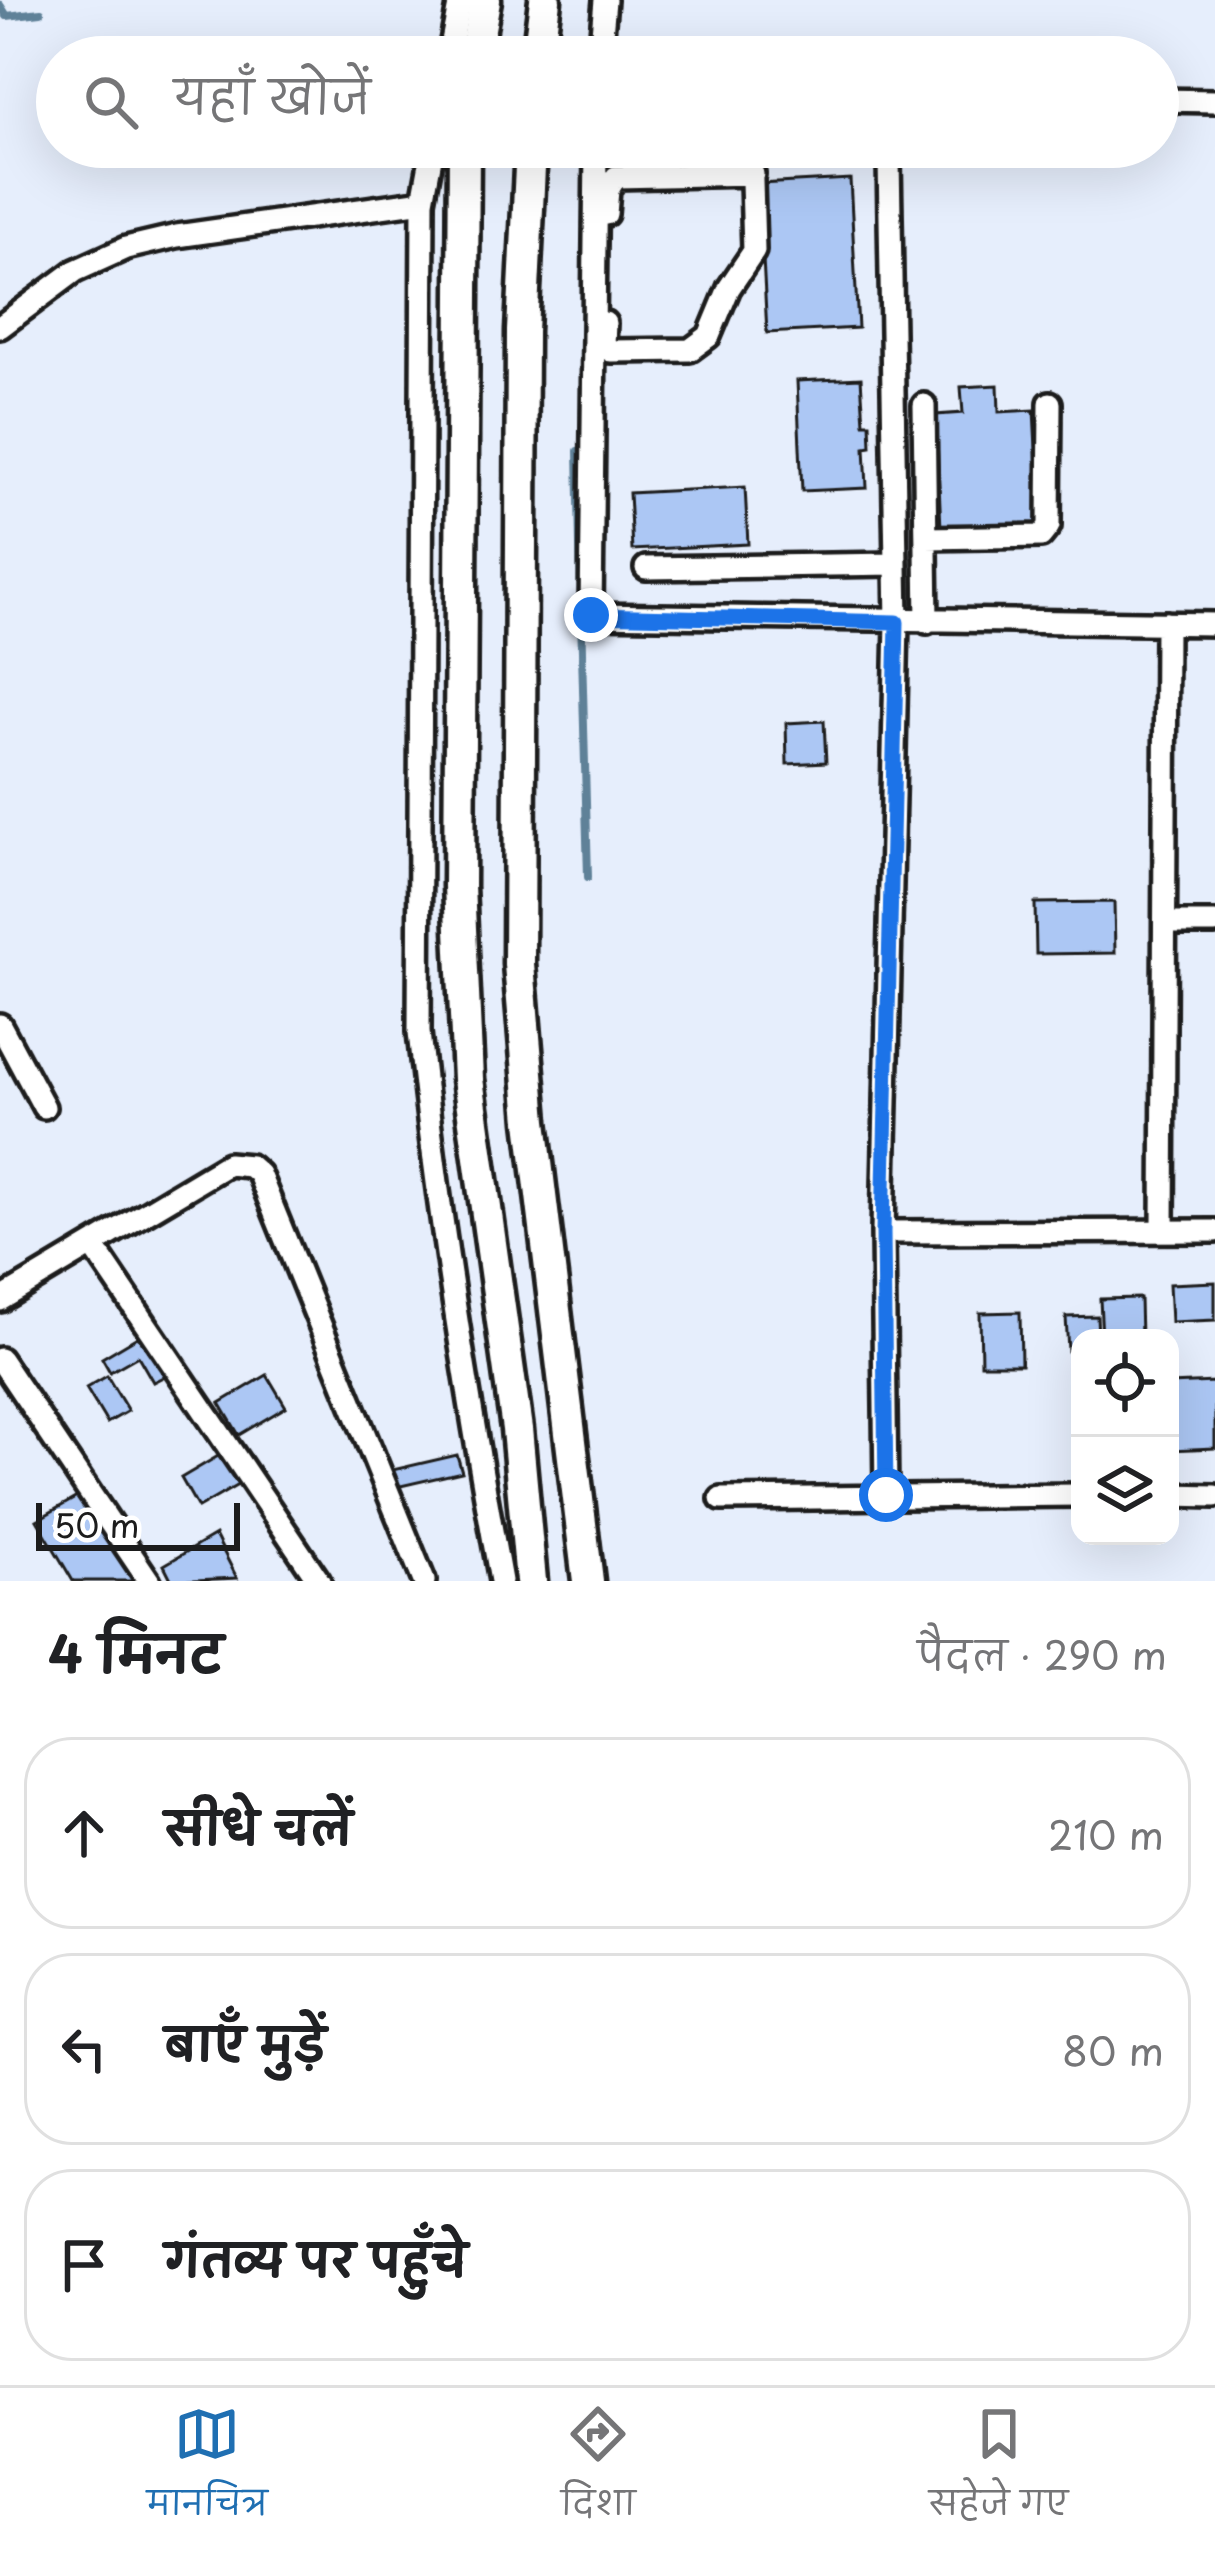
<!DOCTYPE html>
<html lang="hi">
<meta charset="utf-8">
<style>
body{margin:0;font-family:"Playpen Sans","Playpen Sans Deva",sans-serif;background:#f2f2f2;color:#202124}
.controls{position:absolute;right:36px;bottom:36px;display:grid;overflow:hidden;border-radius:24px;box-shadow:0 12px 48px #0002}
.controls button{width:108px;height:108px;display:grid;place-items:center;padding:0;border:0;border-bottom:3px solid #e0e0e0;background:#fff;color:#202124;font:60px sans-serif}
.scale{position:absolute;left:36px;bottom:30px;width:204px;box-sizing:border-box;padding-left:12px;border:6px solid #1c1c1c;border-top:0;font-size:33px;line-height:42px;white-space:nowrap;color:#1c1c1c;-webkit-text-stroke:9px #fff;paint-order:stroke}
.stop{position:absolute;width:36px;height:36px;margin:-27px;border:9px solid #1a73e8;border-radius:50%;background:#fff}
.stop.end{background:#1a73e8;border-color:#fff;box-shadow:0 3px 12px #0008}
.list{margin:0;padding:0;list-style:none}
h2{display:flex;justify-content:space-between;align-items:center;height:156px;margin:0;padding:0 48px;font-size:51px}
h2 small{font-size:39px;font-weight:400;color:#757577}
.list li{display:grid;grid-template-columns:78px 1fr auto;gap:36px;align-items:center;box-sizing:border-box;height:192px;margin:0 24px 24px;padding:0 24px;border:3px solid #e0e0e0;border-radius:48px}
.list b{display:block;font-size:45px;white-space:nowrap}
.list em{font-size:39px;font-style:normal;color:#757577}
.icon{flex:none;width:66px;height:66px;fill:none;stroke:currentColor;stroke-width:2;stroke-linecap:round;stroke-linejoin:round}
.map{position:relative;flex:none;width:1215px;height:1581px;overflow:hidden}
.search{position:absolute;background:#fff;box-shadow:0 12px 48px #0002;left:36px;right:36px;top:36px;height:132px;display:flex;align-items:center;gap:30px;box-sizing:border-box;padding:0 42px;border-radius:66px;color:#757577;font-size:45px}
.sheet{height:804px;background:#fff}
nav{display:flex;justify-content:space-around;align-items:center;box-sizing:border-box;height:168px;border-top:3px solid #e0e0e0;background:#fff;font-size:33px;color:#757577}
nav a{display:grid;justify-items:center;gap:6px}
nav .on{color:#1f6fb2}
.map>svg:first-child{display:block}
</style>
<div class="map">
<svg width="1215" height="1581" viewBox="0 0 1215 1581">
<rect width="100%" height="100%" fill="#e6eefc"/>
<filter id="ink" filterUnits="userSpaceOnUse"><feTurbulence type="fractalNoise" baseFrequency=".00833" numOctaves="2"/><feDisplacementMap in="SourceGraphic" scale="24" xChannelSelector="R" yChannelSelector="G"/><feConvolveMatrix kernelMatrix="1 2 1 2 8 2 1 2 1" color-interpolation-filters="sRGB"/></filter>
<g filter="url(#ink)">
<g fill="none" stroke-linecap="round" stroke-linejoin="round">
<path stroke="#5f8198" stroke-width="8" d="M 0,5 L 7,16 L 41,12
M 578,451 L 581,593
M 581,614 L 588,877"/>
</g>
<path fill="#acc7f4" stroke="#1c1c1c" stroke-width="3" d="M 850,179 L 858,328 L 767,333 L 759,184 Z
M 861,378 L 864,423 L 870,423 L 871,446 L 865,447 L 867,488 L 802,491 L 797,381 Z
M 998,385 L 999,412 L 1034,410 L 1040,525 L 941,529 L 936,415 L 963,413 L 961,387 Z
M 745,487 L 748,544 L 632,550 L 629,493 Z
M 824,721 L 826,762 L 787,764 L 786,723 Z
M 1114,902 L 1115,953 L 1036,954 L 1035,903 Z
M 1215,1282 L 1215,1320 L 1171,1322 L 1169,1284 Z
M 1140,1298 L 1141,1338 L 1102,1338 L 1100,1299 Z
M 1020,1312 L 1021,1364 L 981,1364 L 980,1313 Z
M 1097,1316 L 1098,1338 L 1080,1338 L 1080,1350 L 1068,1351 L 1066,1317 Z
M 144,1333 L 169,1374 L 153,1382 L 138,1356 L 110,1372 L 102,1358 Z
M 267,1375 L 286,1407 L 239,1435 L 220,1403 Z
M 107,1376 L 128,1411 L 107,1423 L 86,1388 Z
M 1215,1382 L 1215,1448 L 1170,1450 L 1170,1384 Z
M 225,1452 L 243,1482 L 198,1508 L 181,1478 Z
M 457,1455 L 462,1472 L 392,1488 L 388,1471 Z
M 84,1493 L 136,1581 L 73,1581 L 37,1520 Z
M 215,1535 L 237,1578 L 172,1581 L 164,1565 Z"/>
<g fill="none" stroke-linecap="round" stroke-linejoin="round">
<g stroke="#1c1c1c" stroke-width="30">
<path id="street" d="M 449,57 L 460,0
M 600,57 L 605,0
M 1158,100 L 1215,101
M 433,147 L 423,201 L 419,1032 C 438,1216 468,1399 501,1581
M 596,147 L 591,615 L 1215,624
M 606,214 L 608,190 L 616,177 L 753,174
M 605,323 L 604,344 L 611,351 L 690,350 L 709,336 L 729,288 L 754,251 L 751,147
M 0,327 L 75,271 L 126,248 L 177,236 L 423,201
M 924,405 L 927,622
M 926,538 L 1041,536 L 1049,526 L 1050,403
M 646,568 L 896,564
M 1165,923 L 1215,923
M 0,1025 L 44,1107
M 1163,1230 L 1166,623
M 883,1232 L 1215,1231
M 93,1246 L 319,1581
M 0,1300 L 228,1164 L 250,1166 L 259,1174 L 424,1581
M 0,1359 L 149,1581
M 886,1495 L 883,1232 L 897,622 L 889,160
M 1170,1495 L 1215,1496
M 721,1499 L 1080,1495"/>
</g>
<g stroke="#1c1c1c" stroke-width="39">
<path id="secondary" d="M 475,57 L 485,0
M 538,57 L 545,0
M 464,147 L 459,886 L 468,1079 L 517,1429 L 531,1581
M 531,147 L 522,331 L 519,964 L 532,1121 L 588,1581"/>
</g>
<use href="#street" stroke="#fff" stroke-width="21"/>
<use href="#secondary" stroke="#fff" stroke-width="30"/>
</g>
</g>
<g fill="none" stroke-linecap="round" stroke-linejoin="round" filter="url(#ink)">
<path stroke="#1a73e8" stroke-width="15" d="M 591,615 L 897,622 L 883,1232 L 886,1495"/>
</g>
</svg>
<div class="controls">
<button><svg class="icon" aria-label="locate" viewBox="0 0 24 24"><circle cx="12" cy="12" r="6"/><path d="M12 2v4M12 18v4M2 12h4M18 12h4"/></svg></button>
<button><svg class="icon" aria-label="layers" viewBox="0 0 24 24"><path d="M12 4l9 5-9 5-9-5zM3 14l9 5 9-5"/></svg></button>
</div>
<div class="scale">50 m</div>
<div class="stop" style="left:886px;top:1495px"></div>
<div class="stop end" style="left:591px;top:615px"></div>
<div class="search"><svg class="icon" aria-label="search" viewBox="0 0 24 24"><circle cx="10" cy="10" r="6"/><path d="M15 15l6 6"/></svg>यहाँ खोजें</div>
</div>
<section class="sheet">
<h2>4 मिनट<small>पैदल · 290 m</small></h2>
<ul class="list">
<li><svg class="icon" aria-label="ahead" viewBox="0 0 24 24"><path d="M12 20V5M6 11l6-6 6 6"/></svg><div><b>सीधे चलें</b></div><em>210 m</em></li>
<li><svg class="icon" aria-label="left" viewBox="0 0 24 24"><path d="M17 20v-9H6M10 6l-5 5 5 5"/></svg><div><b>बाएँ मुड़ें</b></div><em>80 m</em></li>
<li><svg class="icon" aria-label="arrive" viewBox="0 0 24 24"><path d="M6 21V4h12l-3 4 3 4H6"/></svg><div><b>गंतव्य पर पहुँचे</b></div></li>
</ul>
</section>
<nav>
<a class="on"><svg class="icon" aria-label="map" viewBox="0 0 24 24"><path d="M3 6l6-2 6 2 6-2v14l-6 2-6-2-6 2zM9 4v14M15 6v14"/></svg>मानचित्र</a>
<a><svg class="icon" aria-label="directions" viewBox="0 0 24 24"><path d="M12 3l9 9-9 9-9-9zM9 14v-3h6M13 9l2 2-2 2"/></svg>दिशा</a>
<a><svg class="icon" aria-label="saved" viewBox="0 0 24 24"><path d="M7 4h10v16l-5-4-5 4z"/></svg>सहेजे गए</a>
</nav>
